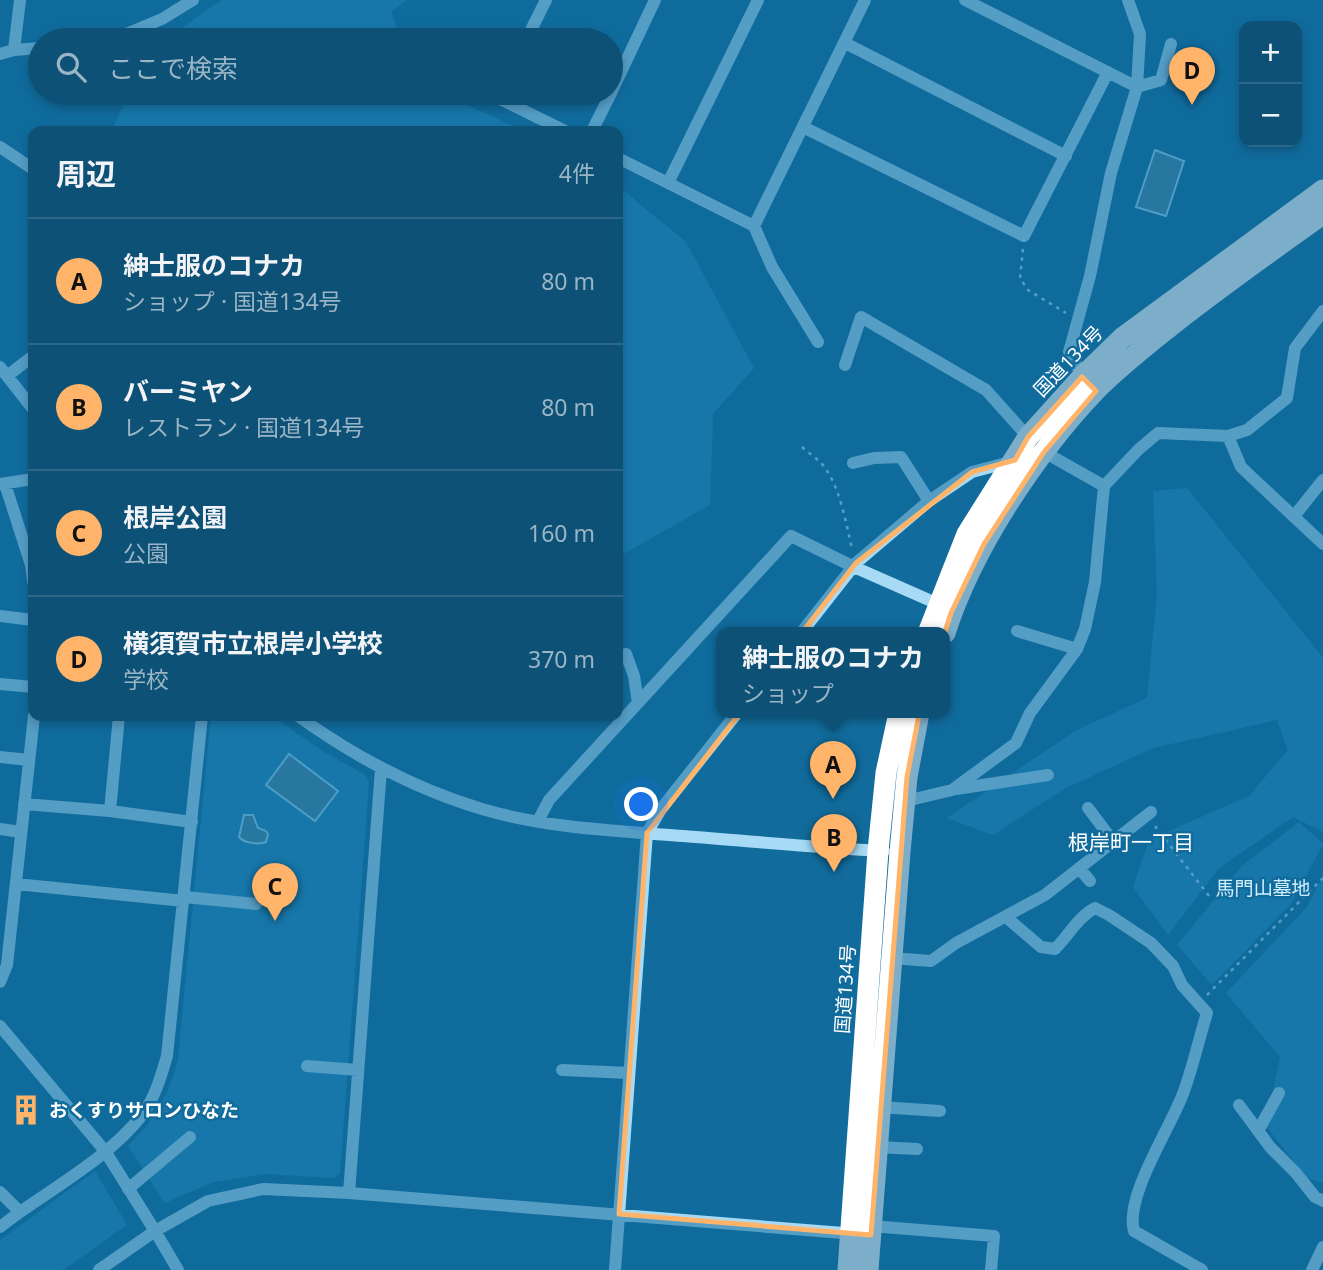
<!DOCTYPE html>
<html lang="ja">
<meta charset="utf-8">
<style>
body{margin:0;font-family:"Noto Sans","Noto Sans JP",sans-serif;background:#1b5b7e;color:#f1f3f6}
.controls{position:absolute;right:21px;top:21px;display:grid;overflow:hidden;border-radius:14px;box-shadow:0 4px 10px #0003}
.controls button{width:63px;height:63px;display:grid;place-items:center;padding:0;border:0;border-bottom:2px solid #2d6888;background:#0d5176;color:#f1f3f6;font:35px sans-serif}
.you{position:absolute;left:642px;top:805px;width:24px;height:24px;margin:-18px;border:5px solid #fff;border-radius:50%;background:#1a73e8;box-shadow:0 0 0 10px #1a73e833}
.badge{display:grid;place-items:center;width:46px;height:46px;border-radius:50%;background:#ffb469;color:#111;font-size:23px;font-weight:700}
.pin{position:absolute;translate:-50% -58px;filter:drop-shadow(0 2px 4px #0008)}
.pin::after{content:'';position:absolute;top:37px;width:24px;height:21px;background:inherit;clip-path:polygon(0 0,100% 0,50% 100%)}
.popup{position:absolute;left:716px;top:627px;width:234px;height:91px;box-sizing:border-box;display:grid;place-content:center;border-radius:14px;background:#0d5176;filter:drop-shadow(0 2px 5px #0005);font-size:23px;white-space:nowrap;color:#9ab5c5}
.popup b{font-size:26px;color:#f1f3f6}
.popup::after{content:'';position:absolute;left:50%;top:100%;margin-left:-14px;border:14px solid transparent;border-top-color:#0d5176}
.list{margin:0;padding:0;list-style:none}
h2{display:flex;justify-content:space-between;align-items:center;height:91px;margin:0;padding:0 28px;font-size:30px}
h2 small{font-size:23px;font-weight:400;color:#9ab5c5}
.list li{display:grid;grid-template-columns:46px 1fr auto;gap:21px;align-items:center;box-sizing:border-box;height:126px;padding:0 28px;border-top:2px solid #2d6888}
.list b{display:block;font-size:26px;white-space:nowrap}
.list p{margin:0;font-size:23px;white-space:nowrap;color:#9ab5c5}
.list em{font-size:23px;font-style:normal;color:#9ab5c5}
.icon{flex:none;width:38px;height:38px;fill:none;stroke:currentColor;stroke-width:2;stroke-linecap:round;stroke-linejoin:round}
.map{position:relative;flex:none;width:1323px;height:1270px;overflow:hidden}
.search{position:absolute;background:#0d5176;box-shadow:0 4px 10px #0003;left:28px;top:28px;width:595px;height:77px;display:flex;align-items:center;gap:18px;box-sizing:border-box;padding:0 24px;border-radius:38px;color:#9ab5c5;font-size:26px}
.panel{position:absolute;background:#0d5176;box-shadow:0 4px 10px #0003;left:28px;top:126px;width:595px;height:595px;border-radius:14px}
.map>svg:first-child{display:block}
</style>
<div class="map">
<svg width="1323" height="1270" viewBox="0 0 1323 1270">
<rect width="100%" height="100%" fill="#116c9d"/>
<path fill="#1f86ba" d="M 222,0 L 407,0 L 391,12 L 401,40 L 164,40 Z
M 128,93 L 441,93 L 524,131 L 112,131 Z
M 618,186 L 686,242 L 754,368 L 713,414 L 710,505 L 618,557 Z
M 1187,488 L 1323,658 L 1323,832 L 1293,817 L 1219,868 L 1168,935 L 1133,887 L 1149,840 L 1249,796 L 1288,750 L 1277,720 L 1153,748 L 1064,789 L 993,835 L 947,818 L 1075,731 L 1147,698 L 1157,593 L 1153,491 Z
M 211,716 L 272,716 L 324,752 L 365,775 L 369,783 L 340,1173 L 334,1178 L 265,1174 L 213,1182 L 165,1203 L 128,1146 C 157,1116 167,1099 178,1059 Z
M 1299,822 L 1323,844 L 1291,904 L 1212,985 L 1177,945 L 1242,866 Z
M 1323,876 L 1323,1183 L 1307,1178 L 1266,1126 L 1280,1057 L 1226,993 L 1307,907 Z
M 95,1171 L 127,1225 L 63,1270 L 0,1270 L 0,1240 Z"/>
<path fill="#4686a7" stroke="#98d9f8" stroke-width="2" d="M 1155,150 L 1184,161 L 1166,216 L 1136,207 Z
M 289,754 L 338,791 L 315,821 L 266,785 Z
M 244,815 L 253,815 L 258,828 L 266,831 L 268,834 L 266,842 C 259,845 244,843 239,837 Z"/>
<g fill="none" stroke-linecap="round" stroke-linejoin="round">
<path stroke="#a6daf5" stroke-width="2.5" stroke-dasharray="3.5 5" stroke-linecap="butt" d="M 1023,249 L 1020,278 L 1028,290 L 1066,313
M 802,447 C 807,452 814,456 819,461 C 839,480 846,523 852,549
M 1155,826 L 1209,896
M 1207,995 L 1323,878"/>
<path stroke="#a6daf5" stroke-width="12" d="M 965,0 L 1137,87 L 1161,80 L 1171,44
M 112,40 L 162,19 L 193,0
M 526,40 L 546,0
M 845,43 L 1066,156
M 14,50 L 20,0
M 0,54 L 14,50 L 40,48
M 499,93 L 496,97 L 565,131
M 611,93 L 655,0
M 803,127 L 1024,236 L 1108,72
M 592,131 L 611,93
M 0,147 L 33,169
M 618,158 L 754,226 L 772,267 L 818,342
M 668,183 L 758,0
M 754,226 L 865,0
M 845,365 L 861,317 L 986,390 L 1028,437
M 0,367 L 33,409
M 7,376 L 33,356
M 1085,380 L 1069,352 L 1090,276 L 1111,173 L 1137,87 L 1140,34 L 1128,0
M 1228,436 L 1241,467 L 1323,544
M 1044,452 L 1104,486
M 853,463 L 874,458 L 901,457 L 929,501
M 0,484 L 33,479
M 5,484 L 31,565 L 33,581
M 1295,515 L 1323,480
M 0,616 L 33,620
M 1017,631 L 1077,649
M 801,633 L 856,563 L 929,501 L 972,472 L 1014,461
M 626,654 L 634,676 L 638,703
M 0,684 L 33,687
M 298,716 C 355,757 415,789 482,809 C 546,828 617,831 683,836 C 750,841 817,848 884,851
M 0,757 L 29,760
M 956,789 L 1048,775
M 906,801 L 952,790 L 1016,743 L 1030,713 L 1077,649 L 1085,629 L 1095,582 L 1104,486 L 1138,450 L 1158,433 L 1228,436 L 1247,430 L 1287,398 L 1295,348 L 1323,311
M 24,804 L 110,811 L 192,822
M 1088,808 L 1113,841
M 110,811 L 119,716
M 538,821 L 549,800 L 791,536 L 854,567 L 938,604
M 0,829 L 21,832
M 1079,868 L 1090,881
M 16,884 L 184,901
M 185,897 L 256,904
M 1006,917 L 1041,947 L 1055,949 C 1069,935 1078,917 1095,908 L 1109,915 L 1151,943 L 1173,966 L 1182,985 L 1207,1013 C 1199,1039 1193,1066 1184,1091 C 1172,1126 1124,1196 1134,1231 L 1202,1270
M 891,958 L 931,961 L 956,943 L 1045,895 L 1151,812
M 0,982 L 7,965 L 34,716
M 0,1026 L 105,1151 L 155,1231 L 99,1270
M 307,1066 L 358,1070
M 562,1070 L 629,1073
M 1239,1105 L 1270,1147 L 1296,1173 L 1315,1197 L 1323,1201
M 880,1107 L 940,1111
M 1258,1131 L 1279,1093
M 877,1147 L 917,1149
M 128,1189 L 190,1137
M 0,1192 L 20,1212 L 0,1227
M 349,1193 L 381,769
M 20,1212 C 60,1184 112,1154 142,1115 C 155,1098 161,1076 167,1056 L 202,716
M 871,1226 L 994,1236 L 991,1270
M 178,1270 L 155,1231 L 208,1201 L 263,1189 L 349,1193 L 856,1234
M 615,1270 L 647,833 L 661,809 L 737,713
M 1312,1270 L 1323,1247"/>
<path stroke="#fff" stroke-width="21" d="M 928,633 L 967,534 L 1028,437 L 1082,377 L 1122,338 L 1323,190
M 945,633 C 972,549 1035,454 1096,390 C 1120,366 1147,345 1173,324 C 1222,286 1272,250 1323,214
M 848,1270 L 878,851 L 886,773 L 899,713
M 868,1270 L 900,852 L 907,777 L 919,713"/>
</g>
<path d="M0 0H1323V1270H0ZM 1082,377 L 1096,391 L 1044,452 L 984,544 L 951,613 L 920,710 L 907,777 L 871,1235 L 619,1214 L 647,833 L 856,563 L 972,472 L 1015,460 L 1028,437 Z" fill="#116c9d" fill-opacity=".55" fill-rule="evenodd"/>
<path fill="none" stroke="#ffb469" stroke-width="5" stroke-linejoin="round" d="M 1082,377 L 1096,391 L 1044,452 L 984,544 L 951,613 L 920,710 L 907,777 L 871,1235 L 619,1214 L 647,833 L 856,563 L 972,472 L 1015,460 L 1028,437 Z"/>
<defs>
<g id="building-bare" transform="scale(2.415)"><path d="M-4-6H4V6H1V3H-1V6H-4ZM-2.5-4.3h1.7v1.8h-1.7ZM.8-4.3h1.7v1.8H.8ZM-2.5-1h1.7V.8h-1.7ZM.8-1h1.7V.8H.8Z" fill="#ffb469" stroke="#116c9d" stroke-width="2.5" paint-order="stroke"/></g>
</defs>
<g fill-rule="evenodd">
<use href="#building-bare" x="26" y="1110"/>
</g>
<g text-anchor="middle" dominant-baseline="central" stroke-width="5" stroke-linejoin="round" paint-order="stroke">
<g font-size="19" fill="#fff" stroke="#116c9d">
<text transform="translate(1068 361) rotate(-46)">国道134号</text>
<text transform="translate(845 989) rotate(-86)">国道134号</text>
</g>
<g font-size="19" fill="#ceeefe" stroke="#116c9d">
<text x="1263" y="888">馬門山墓地</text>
</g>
<g font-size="19" font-weight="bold" fill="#fff" stroke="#116c9d" text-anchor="start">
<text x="49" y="1110">おくすりサロンひなた</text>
</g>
<g font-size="21" fill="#fff" stroke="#116c9d">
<text x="1131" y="842">根岸町一丁目</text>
</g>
</g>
</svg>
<div class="controls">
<button>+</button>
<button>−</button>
</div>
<div class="you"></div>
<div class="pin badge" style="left:833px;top:799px">A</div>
<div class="popup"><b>紳士服のコナカ</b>ショップ</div>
<div class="pin badge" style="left:834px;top:872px">B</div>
<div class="pin badge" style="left:275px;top:921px">C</div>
<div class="pin badge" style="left:1192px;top:105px">D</div>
<div class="search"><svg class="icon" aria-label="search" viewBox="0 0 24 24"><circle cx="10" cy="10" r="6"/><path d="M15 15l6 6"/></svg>ここで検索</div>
<section class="panel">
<h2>周辺<small>4件</small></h2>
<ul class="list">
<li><span class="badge">A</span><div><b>紳士服のコナカ</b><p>ショップ · 国道134号</p></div><em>80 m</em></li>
<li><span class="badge">B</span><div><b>バーミヤン</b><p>レストラン · 国道134号</p></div><em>80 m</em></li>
<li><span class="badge">C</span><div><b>根岸公園</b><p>公園</p></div><em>160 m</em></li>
<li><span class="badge">D</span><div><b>横須賀市立根岸小学校</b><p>学校</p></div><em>370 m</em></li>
</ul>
</section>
</div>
